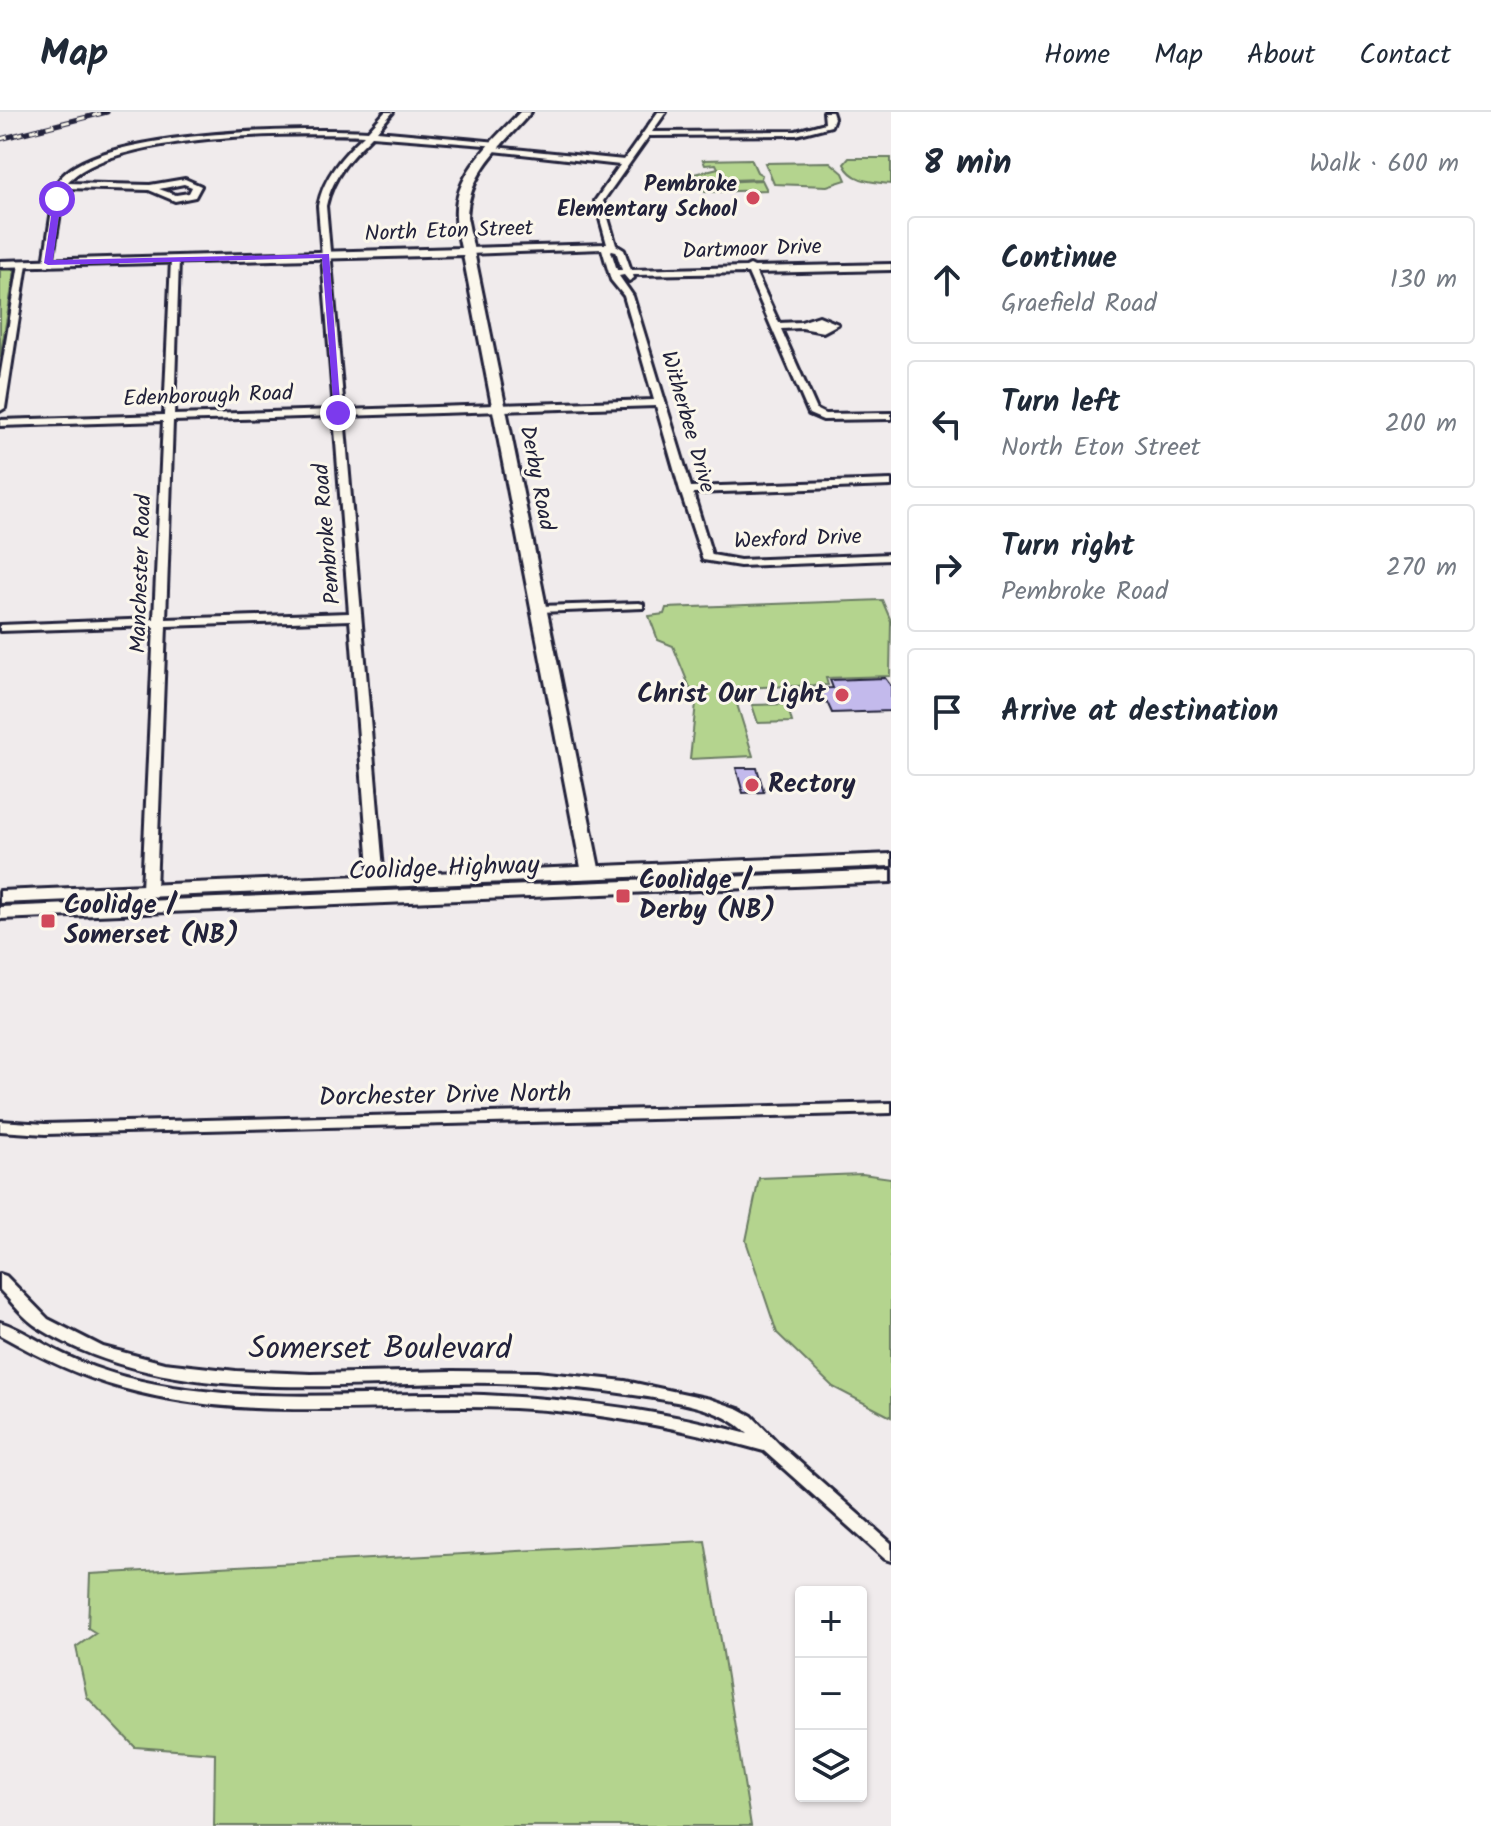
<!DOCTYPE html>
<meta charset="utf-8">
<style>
body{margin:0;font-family:Kalam,sans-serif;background:#f2f2f3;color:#1f2937}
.controls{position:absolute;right:24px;bottom:24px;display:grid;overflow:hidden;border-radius:8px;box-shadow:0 2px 6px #0004}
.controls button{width:72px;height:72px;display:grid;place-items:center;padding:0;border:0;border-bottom:2px solid #e0e1e3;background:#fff;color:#1f2937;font:40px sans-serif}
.stop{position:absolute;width:24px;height:24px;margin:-18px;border:6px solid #7c3aed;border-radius:50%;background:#fff}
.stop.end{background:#7c3aed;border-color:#fff;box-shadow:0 2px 8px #0008}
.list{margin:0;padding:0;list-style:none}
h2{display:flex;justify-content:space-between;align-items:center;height:104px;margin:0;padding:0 32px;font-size:34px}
h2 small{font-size:26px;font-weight:400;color:#747a83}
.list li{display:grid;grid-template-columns:52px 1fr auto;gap:24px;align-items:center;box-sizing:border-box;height:128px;margin:0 16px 16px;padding:0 16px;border:2px solid #e0e1e3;border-radius:8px}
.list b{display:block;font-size:30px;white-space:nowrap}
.list p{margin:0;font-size:26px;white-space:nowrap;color:#747a83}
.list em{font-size:26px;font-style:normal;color:#747a83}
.icon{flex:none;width:44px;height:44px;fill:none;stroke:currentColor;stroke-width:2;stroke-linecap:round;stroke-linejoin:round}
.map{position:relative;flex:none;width:891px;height:1714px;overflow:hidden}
header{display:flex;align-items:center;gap:48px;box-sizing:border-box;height:112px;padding:0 40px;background:#fff;border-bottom:2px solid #e0e1e3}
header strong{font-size:38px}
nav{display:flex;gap:44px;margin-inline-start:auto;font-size:28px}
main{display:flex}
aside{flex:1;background:#fff}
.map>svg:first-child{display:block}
</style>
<header>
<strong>Map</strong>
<nav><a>Home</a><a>Map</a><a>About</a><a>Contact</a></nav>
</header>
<main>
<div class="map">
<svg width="891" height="1714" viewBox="0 0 891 1714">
<rect width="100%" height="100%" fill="#f0ebec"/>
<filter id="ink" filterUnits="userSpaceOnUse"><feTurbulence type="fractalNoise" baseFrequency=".0125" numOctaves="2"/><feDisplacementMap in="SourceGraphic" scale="16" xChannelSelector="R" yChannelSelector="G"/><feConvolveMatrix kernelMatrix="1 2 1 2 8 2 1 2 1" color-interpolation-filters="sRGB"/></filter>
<g filter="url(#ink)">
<path fill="#b4d48e" stroke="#6b7b64" stroke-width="2" d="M 849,46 L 891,46 L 891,72 C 873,70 852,70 844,52 Z
M 751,47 L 757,60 L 762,63 L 761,67 L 702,69 L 694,62 L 718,56 L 716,52 L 705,53 L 703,48 Z
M 830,50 L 843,61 L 846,68 L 827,74 L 774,72 L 765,51 Z
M 762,68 L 767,78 L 705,80 L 701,71 Z
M 0,158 L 15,158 L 0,246 Z
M 882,488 L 891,509 L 890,564 L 826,566 L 828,573 L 732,576 L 753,644 L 690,647 L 696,591 L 673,534 L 658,528 L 649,504 L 664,502 L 666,496 Z
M 787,592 L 792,610 L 758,611 L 752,593 Z
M 697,760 L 698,767 L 0,797 L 0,789 Z
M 862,1062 L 891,1066 L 891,1305 L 833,1275 L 777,1221 L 746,1129 L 759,1066 Z
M 705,1429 L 751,1714 L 214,1714 L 215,1641 L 135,1635 L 87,1585 L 76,1535 L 96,1521 L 88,1516 L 90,1462 Z"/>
<path fill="#c3baec" stroke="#22223b" stroke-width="2" d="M 885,566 L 891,574 L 891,599 L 832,601 L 827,590 L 795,591 L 790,577 L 833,576 L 830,568 Z
M 736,656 L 757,656 L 764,680 L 743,681 Z"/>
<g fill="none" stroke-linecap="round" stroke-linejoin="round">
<g stroke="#22223b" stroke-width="6">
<path id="minor" d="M 385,0 L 393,0 L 377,19 L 498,30 L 502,32 L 498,34 L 372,24 C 351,45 333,63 326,94 L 344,298 L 654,288 L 624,184 L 611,168 L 602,137 L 468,142 L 464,139 L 468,136 L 607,132 L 595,89 L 620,53 L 494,39 L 490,37 L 494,35 L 624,48 L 658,0 L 666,0 L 652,20 L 796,19 L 825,11 L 824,0 L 832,0 L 834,6 L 831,14 L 796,23 L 649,24 L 603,89 L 616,133 L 624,138 L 631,158 L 746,155 L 750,153 L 754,155 L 891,152 L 891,158 L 756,161 L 779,211 L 801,210 L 819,204 L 838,212 L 823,220 L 802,216 L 781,217 L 817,298 L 825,302 L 891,301 L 891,307 L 823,308 L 809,302 L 748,161 L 633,163 L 634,166 L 629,169 L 624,163 L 619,164 L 633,184 L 691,375 L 891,368 L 891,374 L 693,381 L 712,443 L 740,448 L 891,442 L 891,448 L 740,454 L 703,448 L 680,378 L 656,294 L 344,304 L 384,769 L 377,773 L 370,769 L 350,508 L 166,514 L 156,778 L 149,782 L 144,781 L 142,778 L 154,514 L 0,519 L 0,513 L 154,507 L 163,309 L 0,314 L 0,308 L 164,303 L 171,148 L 175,145 L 179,148 L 174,303 L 334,298 L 318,94 C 324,64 342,44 364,23 C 297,21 113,20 67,71 L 150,73 L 185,67 L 201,74 L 195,85 L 175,89 L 149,78 L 64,76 L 52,151 L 48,154 L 44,151 C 47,131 50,111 53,91 C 54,85 54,77 56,73 C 83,16 312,16 368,19 ZM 184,72 L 192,75 L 189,81 L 176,83 L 159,77 ZM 612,138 L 616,139 L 622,158 L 617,158 L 611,139 ZM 334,304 L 349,501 L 166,507 L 173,309 Z
M 23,149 L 27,152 L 5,296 L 0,299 L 0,266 L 19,152 Z
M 639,491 L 643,492 L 643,496 L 539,500 L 533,497 L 539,494 Z
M 891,991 L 891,1001 L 45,1022 L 0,1019 L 0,1009 L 45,1012 Z
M 0,1162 L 6,1164 L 48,1207 L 103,1235 L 164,1251 L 236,1259 L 311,1262 L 453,1259 L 537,1260 L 625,1269 L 710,1287 L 739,1297 L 752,1304 L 779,1332 L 891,1431 L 891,1449 L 885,1447 L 764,1339 C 682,1316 599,1300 514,1296 C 384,1290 249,1312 122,1276 C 78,1264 39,1245 0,1223 L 0,1210 C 23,1217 43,1233 65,1243 C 102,1261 147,1272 187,1277 C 274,1289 361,1281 448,1282 C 550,1284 650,1295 748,1322 C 722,1295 677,1290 641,1284 C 579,1274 517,1270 454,1271 C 319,1273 158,1291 39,1216 C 24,1207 12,1190 0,1178 Z"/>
</g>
<g stroke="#22223b" stroke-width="6">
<path id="tertiary" d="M 520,0 L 531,0 C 503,33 469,58 467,105 L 600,761 L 591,766 L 582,761 L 463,143 L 0,155 L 0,149 L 461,136 C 459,126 456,115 456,105 C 453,62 494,28 520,0 Z"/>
</g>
<g stroke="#22223b" stroke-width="6">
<path id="secondary" d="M 891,742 L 891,754 L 0,791 L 0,779 Z
M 891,758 L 891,770 L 0,807 L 0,795 Z"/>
</g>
<use href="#minor" fill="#fbf7ec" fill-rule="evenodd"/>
<use href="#tertiary" fill="#fbf7ec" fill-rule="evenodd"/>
<use href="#secondary" fill="#fbf7ec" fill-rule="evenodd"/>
<g stroke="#22223b" stroke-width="5">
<path id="rail" d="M 0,27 L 107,0"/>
</g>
<use href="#rail" stroke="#fbf7ec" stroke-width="3" stroke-dasharray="8" stroke-linecap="butt"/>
</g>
</g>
<path fill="#7c3aed" d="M 54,85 L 61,87 L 53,148 L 329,142 L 341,303 L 334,301 L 322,146 L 48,153 L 44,151 Z"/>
<g fill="#d1495b" stroke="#fbf7ec" stroke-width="3">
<circle cx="753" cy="86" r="8"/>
<circle cx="842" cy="583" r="8"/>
<circle cx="752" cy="673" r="8"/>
<rect x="615" y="776" width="16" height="16" rx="4"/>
<rect x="40" y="801" width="16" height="16" rx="4"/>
</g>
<g text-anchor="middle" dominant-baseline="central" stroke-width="6" stroke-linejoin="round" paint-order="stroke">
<g font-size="22" font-weight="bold" fill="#22223b" stroke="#fbf7ec" text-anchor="end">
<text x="737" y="73">Pembroke<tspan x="737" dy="25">Elementary School</tspan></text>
</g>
<g font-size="22" fill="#22223b" stroke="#fbf7ec">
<text transform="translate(449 120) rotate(-2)">North Eton Street</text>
<text transform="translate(752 138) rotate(-2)">Dartmoor Drive</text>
<text transform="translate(208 285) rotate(-2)">Edenborough Road</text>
<text transform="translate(687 310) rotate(74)">Witherbee Drive</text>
<text transform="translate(536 366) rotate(79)">Derby Road</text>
<text transform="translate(328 422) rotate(-95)">Pembroke Road</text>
<text transform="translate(798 428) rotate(-2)">Wexford Drive</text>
<text transform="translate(142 462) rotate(-88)">Manchester Road</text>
</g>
<g font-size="26" font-weight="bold" fill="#22223b" stroke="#fbf7ec" text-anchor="start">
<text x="826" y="583" text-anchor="end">Christ Our Light</text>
<text x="768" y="673">Rectory</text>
<text x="639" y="769">Coolidge /<tspan x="639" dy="30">Derby (NB)</tspan></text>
<text x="64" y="794">Coolidge /<tspan x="64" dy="30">Somerset (NB)</tspan></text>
</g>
<g font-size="26" fill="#22223b" stroke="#fbf7ec">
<text transform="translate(444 757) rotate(-2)">Coolidge Highway</text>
<text transform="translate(445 984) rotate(-1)">Dorchester Drive North</text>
</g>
<g font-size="32" fill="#22223b" stroke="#fbf7ec">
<text x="380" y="1237">Somerset Boulevard</text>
</g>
</g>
</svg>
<div class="controls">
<button>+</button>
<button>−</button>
<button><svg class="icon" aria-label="layers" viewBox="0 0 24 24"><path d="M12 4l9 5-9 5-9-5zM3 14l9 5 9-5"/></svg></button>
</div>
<div class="stop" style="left:57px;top:87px"></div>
<div class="stop end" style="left:338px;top:301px"></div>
</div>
<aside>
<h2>8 min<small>Walk · 600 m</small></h2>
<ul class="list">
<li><svg class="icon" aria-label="ahead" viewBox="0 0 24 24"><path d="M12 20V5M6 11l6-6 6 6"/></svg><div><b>Continue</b><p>Graefield Road</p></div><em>130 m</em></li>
<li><svg class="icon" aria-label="left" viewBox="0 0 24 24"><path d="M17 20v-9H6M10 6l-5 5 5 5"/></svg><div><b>Turn left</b><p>North Eton Street</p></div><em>200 m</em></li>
<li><svg class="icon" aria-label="right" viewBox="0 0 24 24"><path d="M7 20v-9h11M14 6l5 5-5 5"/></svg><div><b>Turn right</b><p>Pembroke Road</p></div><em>270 m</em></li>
<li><svg class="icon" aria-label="arrive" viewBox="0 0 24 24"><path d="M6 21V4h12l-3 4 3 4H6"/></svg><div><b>Arrive at destination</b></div></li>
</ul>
</aside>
</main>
